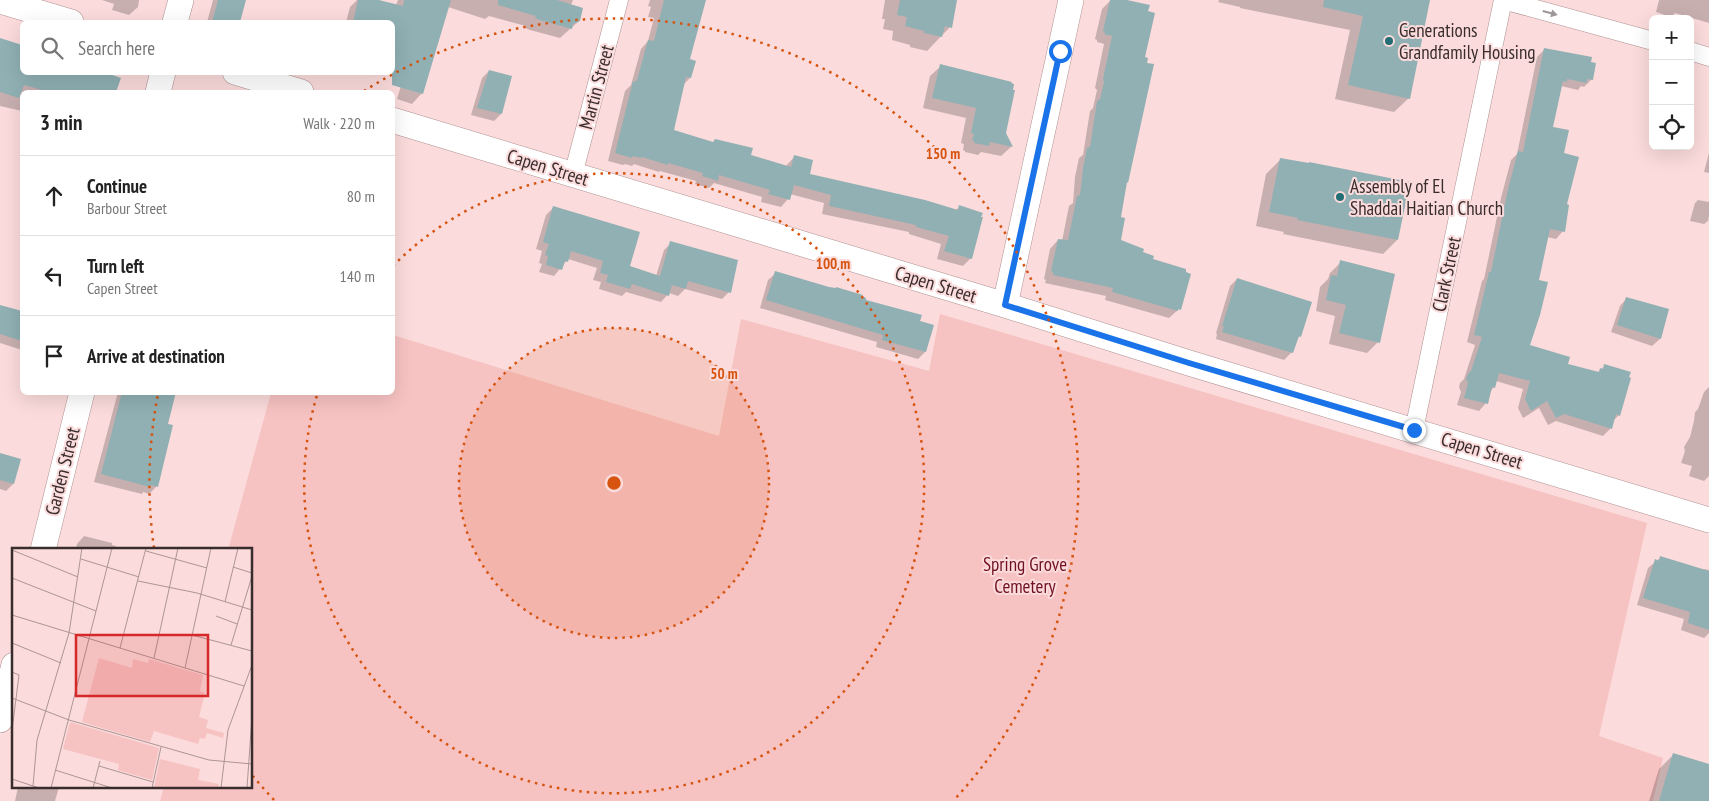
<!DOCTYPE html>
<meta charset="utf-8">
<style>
body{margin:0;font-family:"PT Sans Narrow",sans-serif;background:#f2f2f2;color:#222}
.controls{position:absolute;right:15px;top:15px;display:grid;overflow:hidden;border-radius:8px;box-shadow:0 5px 20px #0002}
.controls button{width:45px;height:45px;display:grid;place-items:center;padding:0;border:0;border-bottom:1px solid #e0e0e0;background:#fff;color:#222;font:25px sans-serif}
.stop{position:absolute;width:15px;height:15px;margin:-11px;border:4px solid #1a73e8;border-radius:50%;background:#fff}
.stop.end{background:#1a73e8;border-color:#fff;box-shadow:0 1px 5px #0008}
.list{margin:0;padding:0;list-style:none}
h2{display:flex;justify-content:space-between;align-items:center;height:65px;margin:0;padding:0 20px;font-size:21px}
h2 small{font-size:16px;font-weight:400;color:#767676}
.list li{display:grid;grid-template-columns:32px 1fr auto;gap:15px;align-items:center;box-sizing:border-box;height:80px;padding:0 20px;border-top:1px solid #e0e0e0}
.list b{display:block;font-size:19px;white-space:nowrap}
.list p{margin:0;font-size:16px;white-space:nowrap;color:#767676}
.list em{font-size:16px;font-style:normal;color:#767676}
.icon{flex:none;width:28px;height:28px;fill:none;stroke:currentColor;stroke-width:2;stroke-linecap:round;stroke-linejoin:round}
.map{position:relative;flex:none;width:1709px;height:801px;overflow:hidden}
.search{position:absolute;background:#fff;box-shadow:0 5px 20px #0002;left:20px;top:20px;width:375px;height:55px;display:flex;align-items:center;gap:12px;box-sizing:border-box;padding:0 18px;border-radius:8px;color:#767676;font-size:19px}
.panel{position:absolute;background:#fff;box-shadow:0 5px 20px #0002;left:20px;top:90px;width:375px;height:305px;border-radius:8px}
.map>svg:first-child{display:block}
</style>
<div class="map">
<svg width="1709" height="801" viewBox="0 0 1709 801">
<rect width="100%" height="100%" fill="#fbdbdb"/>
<path fill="#f7c2c2" d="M 940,314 L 1647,523 L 1599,736 L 1663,758 L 1653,801 L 160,801 L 164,787 L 251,787 L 251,550 L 228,550 L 271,393 L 392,392 L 393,335 L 719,436 L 741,319 L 929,371 Z"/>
<path fill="#0003" d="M 102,0 L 139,0 L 138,7 L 129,15 L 112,10 L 114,4 Z
M 213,0 L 245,0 L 239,22 L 207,22 Z
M 357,0 L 374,0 L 396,5 L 398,0 L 573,0 L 571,5 L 579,21 L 560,38 L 530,30 L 525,28 L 526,26 L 489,16 L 485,19 L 448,7 L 422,93 L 412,104 L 397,99 L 405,72 L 392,22 L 346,22 L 350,7 Z
M 650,0 L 704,0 L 689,60 L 690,78 L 683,85 L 673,131 L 786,166 L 795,156 L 809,175 L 956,210 L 959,207 L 971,258 L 963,266 L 937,259 L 941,244 L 909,234 L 909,232 L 822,214 L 824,203 L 790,194 L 788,199 L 781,207 L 761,202 L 762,197 L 714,183 L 709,188 L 695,184 L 696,181 L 660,171 L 659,172 L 634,164 L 632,166 L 625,164 L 623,165 L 608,161 L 625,91 L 631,85 L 641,49 L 648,41 L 654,18 L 648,17 L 651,7 L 648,6 Z
M 885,0 L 956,0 L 950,27 L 927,51 L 910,47 L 910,45 L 892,40 L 893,31 L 883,29 L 885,19 L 882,19 Z
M 1111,0 L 1121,0 L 1146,64 L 1152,65 L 1127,182 L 1125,184 L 1120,218 L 1119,241 L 1151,260 L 1179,309 L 1169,318 L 1105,300 L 1106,296 L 1045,283 L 1046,280 L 1044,279 L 1050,249 L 1058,240 L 1062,241 L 1069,206 L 1073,203 L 1075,177 L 1079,158 L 1083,155 L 1090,111 L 1093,108 L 1097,90 L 1095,88 L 1104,44 L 1097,42 L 1097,40 L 1095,39 L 1102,9 Z
M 1219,0 L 1429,0 L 1409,98 L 1394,112 L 1335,99 L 1350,30 L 1240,8 L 1240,7 L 1218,2 Z
M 1659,0 L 1709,0 L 1709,23 L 1675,13 L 1671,17 L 1656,12 Z
M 0,39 L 22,47 L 22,72 L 119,79 L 115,92 L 22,92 L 22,111 L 0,106 Z
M 1545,49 L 1590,63 L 1592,79 L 1584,87 L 1581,86 L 1578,90 L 1561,86 L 1552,128 L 1562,154 L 1565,205 L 1563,231 L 1556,239 L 1547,237 L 1538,281 L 1529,346 L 1566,365 L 1597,373 L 1605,366 L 1619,415 L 1613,421 L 1611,428 L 1603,436 L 1556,421 L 1548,425 L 1539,408 L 1523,418 L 1518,408 L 1523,389 L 1496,381 L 1494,387 L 1490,392 L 1486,403 L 1479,411 L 1457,405 L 1461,392 L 1459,387 L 1460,383 L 1464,379 L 1475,345 L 1467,342 L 1482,281 L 1484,279 L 1501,198 L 1511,160 L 1517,154 L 1537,57 Z
M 941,66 L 1005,133 L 1011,147 L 1001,156 L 981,152 L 978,155 L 965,152 L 965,151 L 963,150 L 964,144 L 961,143 L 966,118 L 923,108 L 930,76 Z
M 489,71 L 501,114 L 494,121 L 471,115 L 482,78 Z
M 1690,99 L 1694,100 L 1690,116 Z
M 1653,129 L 1653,143 L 1649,142 Z
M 1666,146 L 1680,146 L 1677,149 Z
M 1709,153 L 1709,173 L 1704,172 Z
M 1281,159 L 1408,183 L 1397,240 L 1383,254 L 1283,234 L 1284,232 L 1256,226 L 1266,174 Z
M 1698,200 L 1709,202 L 1709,216 L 1708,221 L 1704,224 L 1690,221 L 1695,203 Z
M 553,208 L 628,267 L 656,276 L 664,250 L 671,243 L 729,292 L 722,299 L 685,289 L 678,296 L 669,293 L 661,302 L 626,292 L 622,296 L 599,289 L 601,282 L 593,280 L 597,268 L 568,259 L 554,276 L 539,272 L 542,264 L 539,263 L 542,251 L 536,249 L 546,215 Z
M 1341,262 L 1378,342 L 1367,353 L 1329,344 L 1335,316 L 1316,311 L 1320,287 L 1328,279 L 1330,273 Z
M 776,273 L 864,301 L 919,322 L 925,352 L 918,359 L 876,347 L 877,342 L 760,308 L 768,280 Z
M 1237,279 L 1300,336 L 1296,340 L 1292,352 L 1284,360 L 1216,339 L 1217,334 L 1216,333 L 1230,286 Z
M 1627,298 L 1668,310 L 1660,339 L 1652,346 L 1611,332 L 1620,306 Z
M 0,306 L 22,312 L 22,350 L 0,343 Z
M 1709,387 L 1709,476 L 1704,481 L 1689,476 L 1692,466 L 1681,463 L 1685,451 L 1684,447 L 1690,437 L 1694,421 L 1695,412 L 1698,409 L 1704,392 Z
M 118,392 L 174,392 L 167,425 L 171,426 L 156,487 L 149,494 L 143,492 L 142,494 L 94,482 Z
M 0,454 L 20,460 L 13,484 L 6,491 L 0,489 Z
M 84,536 L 112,543 L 112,545 L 116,546 L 115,550 L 76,550 L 77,544 Z
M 1660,558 L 1702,571 L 1704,569 L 1709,570 L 1709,633 L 1704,638 L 1681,630 L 1684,619 L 1637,605 L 1648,568 Z
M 1673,755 L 1709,765 L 1709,801 L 1649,801 L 1659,769 Z
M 18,787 L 59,787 L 55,801 L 15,801 Z"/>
<path fill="#90b0b3" d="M 218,0 L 246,0 L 240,22 L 212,22 Z
M 358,0 L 379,0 L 403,6 L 404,0 L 451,0 L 423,94 L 392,85 L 392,22 L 353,22 Z
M 498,0 L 557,0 L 583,8 L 580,21 L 573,24 L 572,29 L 540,20 L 535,18 L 536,16 L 498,5 Z
M 664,0 L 706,0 L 690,59 L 696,61 L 691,78 L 686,77 L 674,130 L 713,142 L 715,139 L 753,148 L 751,155 L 791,167 L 794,155 L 813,160 L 810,174 L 925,200 L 958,210 L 959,205 L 983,213 L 981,217 L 983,217 L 972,259 L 944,251 L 949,236 L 916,227 L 916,225 L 829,206 L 831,195 L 794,185 L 790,200 L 768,194 L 770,190 L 719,175 L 718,181 L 702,176 L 703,173 L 668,163 L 668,165 L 642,157 L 641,158 L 633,156 L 632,158 L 615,153 L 633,81 L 635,82 L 637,80 L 648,40 L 654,41 Z
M 900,0 L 957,0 L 952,28 L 945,26 L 942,37 L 924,33 L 924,31 L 905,26 L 907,17 L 897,15 Z
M 1110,0 L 1127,0 L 1150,5 L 1148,11 L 1155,13 L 1145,57 L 1148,58 L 1147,63 L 1154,64 L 1128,183 L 1127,182 L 1121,217 L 1125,218 L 1121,240 L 1144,249 L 1143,252 L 1154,256 L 1153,259 L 1186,269 L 1186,272 L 1191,274 L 1181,310 L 1178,309 L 1178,311 L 1112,292 L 1113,288 L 1053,275 L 1053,272 L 1051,271 L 1058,239 L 1068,240 L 1077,196 L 1080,195 L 1083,168 L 1087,148 L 1090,147 L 1097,101 L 1100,99 L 1104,82 L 1103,79 L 1112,36 L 1104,34 L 1105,32 L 1103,31 Z
M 1324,0 L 1430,0 L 1410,99 L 1348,85 L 1363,16 L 1323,7 Z
M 0,38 L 22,45 L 22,72 L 104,72 L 121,78 L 116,92 L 49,92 L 24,85 L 19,98 L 0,92 Z
M 1544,48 L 1592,57 L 1591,62 L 1596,63 L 1593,80 L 1587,79 L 1587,83 L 1567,79 L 1567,82 L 1563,81 L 1553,127 L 1569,130 L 1564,153 L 1579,157 L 1567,204 L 1569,205 L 1565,232 L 1550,229 L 1539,280 L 1548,282 L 1540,315 L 1530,345 L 1570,357 L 1568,364 L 1599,372 L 1600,368 L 1603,369 L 1604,364 L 1631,372 L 1629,377 L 1631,378 L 1620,416 L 1616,414 L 1612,429 L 1564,414 L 1556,418 L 1547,401 L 1531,411 L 1525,399 L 1530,381 L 1499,373 L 1495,388 L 1492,387 L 1488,404 L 1464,398 L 1468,383 L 1466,379 L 1468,374 L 1471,371 L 1482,337 L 1474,335 L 1480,310 L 1489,272 L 1491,272 L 1508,189 L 1518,151 L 1523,152 Z
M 940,64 L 1012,82 L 1011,83 L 1014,84 L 1013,90 L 1015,90 L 1006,133 L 1013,147 L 990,142 L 989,146 L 974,143 L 974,141 L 972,140 L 974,134 L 971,133 L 976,108 L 932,98 Z
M 489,70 L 512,76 L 502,114 L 477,108 Z
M 1280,158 L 1309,163 L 1309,162 L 1410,182 L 1398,240 L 1297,220 L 1298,218 L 1269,212 Z
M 553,206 L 640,232 L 630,266 L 660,276 L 670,241 L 738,260 L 731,293 L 688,281 L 686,289 L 672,285 L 669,296 L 632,284 L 630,289 L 606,282 L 608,275 L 600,273 L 603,261 L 571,251 L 568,262 L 565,261 L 562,270 L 546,265 L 548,256 L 545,255 L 549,244 L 543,242 Z
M 1340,260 L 1395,274 L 1380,343 L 1339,333 L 1346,305 L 1326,300 L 1331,275 L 1337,276 Z
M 775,271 L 829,287 L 836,288 L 836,287 L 863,295 L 862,296 L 866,298 L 866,300 L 922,315 L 920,321 L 934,325 L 926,352 L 882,340 L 883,335 L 766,300 Z
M 1237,278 L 1312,302 L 1301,337 L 1299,336 L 1293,353 L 1222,332 L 1224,326 L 1222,326 Z
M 1626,297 L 1669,309 L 1661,339 L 1617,325 Z
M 0,305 L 22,311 L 22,341 L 0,334 Z
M 122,392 L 176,392 L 168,424 L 173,425 L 158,487 L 151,485 L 150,487 L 101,474 Z
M 0,453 L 21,459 L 14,484 L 0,480 Z
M 1660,556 L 1709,571 L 1709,630 L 1688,623 L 1690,612 L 1643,598 L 1655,559 L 1659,561 Z
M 1673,753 L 1709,764 L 1709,801 L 1659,801 Z"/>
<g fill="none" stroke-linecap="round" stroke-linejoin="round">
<g stroke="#af9191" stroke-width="19">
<path id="street" d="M 1503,0 L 1653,41
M 1690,51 L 1709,57
M 573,175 L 619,0
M 1414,430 L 1503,0"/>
</g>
<g stroke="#af9191" stroke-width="26">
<path id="secondary" d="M 0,1 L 71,22
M 175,22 L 181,0
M 235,72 L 301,92
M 158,92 L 163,72
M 392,120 L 1005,305 L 1189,363 L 1709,520
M 1005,305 L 1071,0
M 43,550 L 82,392
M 0,720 L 14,665"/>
</g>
<use href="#street" stroke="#fff" stroke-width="18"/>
<use href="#secondary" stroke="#fff" stroke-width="25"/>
</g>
<defs><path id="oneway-solid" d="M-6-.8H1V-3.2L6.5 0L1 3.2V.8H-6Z" transform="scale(1.25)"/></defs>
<use fill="#9c9696" href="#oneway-solid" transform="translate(1550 13) rotate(15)"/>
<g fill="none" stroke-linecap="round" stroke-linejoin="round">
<path stroke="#1a73e8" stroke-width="6" d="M 1060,51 L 1005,305 L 1189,363 L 1414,430"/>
</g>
<circle cx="614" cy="483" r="155" fill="#d6540f" fill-opacity=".12"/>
<g fill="none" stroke="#d6540f" stroke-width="2.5" stroke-dasharray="2.5 5">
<circle cx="614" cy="483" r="155"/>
<path d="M393 266A310 310 0 1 1 317 395"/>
<path d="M274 800A465 465 0 0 1 253 776M154 548A465 465 0 0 1 158 394M364 91A465 465 0 0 1 954 800"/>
</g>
<g fill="#236e74" stroke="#fbdbdb" stroke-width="2">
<circle cx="1389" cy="41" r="5"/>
<circle cx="1340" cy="197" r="5"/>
</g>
<g text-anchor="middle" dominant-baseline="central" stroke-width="4" stroke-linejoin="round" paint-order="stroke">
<g font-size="19" fill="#382c2c" stroke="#fbdbdb" text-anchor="start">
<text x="1399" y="30">Generations<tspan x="1399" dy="22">Grandfamily Housing</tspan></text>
<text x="1350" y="186">Assembly of El<tspan x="1350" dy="22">Shaddai Haitian Church</tspan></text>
</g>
<g font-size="19" fill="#382c2c" stroke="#fbdbdb">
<text transform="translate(596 87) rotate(-75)">Martin Street</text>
<text transform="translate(548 167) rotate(17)">Capen Street</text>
<text transform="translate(1446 274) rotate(-78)">Clark Street</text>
<text transform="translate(936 284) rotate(17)">Capen Street</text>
<text transform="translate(1482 450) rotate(17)">Capen Street</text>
<text transform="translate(62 471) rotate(-76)">Garden Street</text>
</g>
<g font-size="19" fill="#711222" stroke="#fbdbdb">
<text x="1025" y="564">Spring Grove<tspan x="1025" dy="22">Cemetery</tspan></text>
</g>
</g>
<g transform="translate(12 548)">
<rect width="240" height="240" fill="#fbdbdb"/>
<path d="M 87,110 L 120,120 L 121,111 L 136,115 L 137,111 L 191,127 L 188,143 L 193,145 L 187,169 L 196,172 L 194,180 L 212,185 L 211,190 L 195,185 L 193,191 L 188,190 L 186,196 L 142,183 L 138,194 L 70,174 ZM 58,174 L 147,200 L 140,232 L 106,222 L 107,216 L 51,201 ZM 148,211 L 188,221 L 186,232 L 207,236 L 206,240 L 142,240 Z" fill="#f7c2c2"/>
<path fill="none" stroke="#ad9595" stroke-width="1" d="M 0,2 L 66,29M 134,3 L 195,20M 69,11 L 127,29M 221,19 L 240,25M 0,30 L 84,63M 126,33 L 185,45 L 240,62M 213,54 L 226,0M 0,67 L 232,138M 204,68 L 225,76M 180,87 L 240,103M 0,95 L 49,115M 219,97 L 240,28M 108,100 L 134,0M 142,110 L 166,0M 173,120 L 199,0M 0,124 L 7,127 L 0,182M 0,150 L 57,172 L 197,212 L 240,216M 87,218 L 141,234M 43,222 L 100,240M 0,231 L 27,240M 21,238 L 25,192 L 57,85 L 70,0M 39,240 L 100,0M 81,240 L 88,213M 140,240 L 149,199M 209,240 L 216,182 L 240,117M 235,240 L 240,169"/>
<path fill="#d62828" fill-opacity="0.15" stroke="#d62828" stroke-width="2.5" d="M 64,87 L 196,87 L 196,148 L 64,148 Z"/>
<rect width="240" height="240" fill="none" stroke="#382c2c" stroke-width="2.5"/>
</g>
<circle cx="614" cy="483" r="8" fill="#d6540f" stroke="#fbdbdb" stroke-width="2.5"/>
<g font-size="15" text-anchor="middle" font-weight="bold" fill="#d6540f" stroke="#fbdbdb" stroke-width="4" stroke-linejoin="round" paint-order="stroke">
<text x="943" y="159">150 m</text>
<text x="833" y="269">100 m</text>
<text x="724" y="379">50 m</text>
</g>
</svg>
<div class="controls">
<button>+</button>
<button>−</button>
<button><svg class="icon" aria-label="locate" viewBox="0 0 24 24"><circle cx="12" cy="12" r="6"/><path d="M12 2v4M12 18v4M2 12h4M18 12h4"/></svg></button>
</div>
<div class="stop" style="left:1060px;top:51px"></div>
<div class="stop end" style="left:1414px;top:430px"></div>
<div class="search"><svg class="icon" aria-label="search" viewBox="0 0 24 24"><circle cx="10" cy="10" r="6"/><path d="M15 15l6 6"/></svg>Search here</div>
<section class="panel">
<h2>3 min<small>Walk · 220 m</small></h2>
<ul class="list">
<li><svg class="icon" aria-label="ahead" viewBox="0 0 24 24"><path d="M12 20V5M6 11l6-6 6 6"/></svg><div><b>Continue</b><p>Barbour Street</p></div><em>80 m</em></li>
<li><svg class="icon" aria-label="left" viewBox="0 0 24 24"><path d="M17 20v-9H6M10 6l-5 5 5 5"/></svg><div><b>Turn left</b><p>Capen Street</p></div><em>140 m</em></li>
<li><svg class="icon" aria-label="arrive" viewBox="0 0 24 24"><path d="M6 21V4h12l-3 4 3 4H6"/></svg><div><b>Arrive at destination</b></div></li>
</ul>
</section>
</div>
